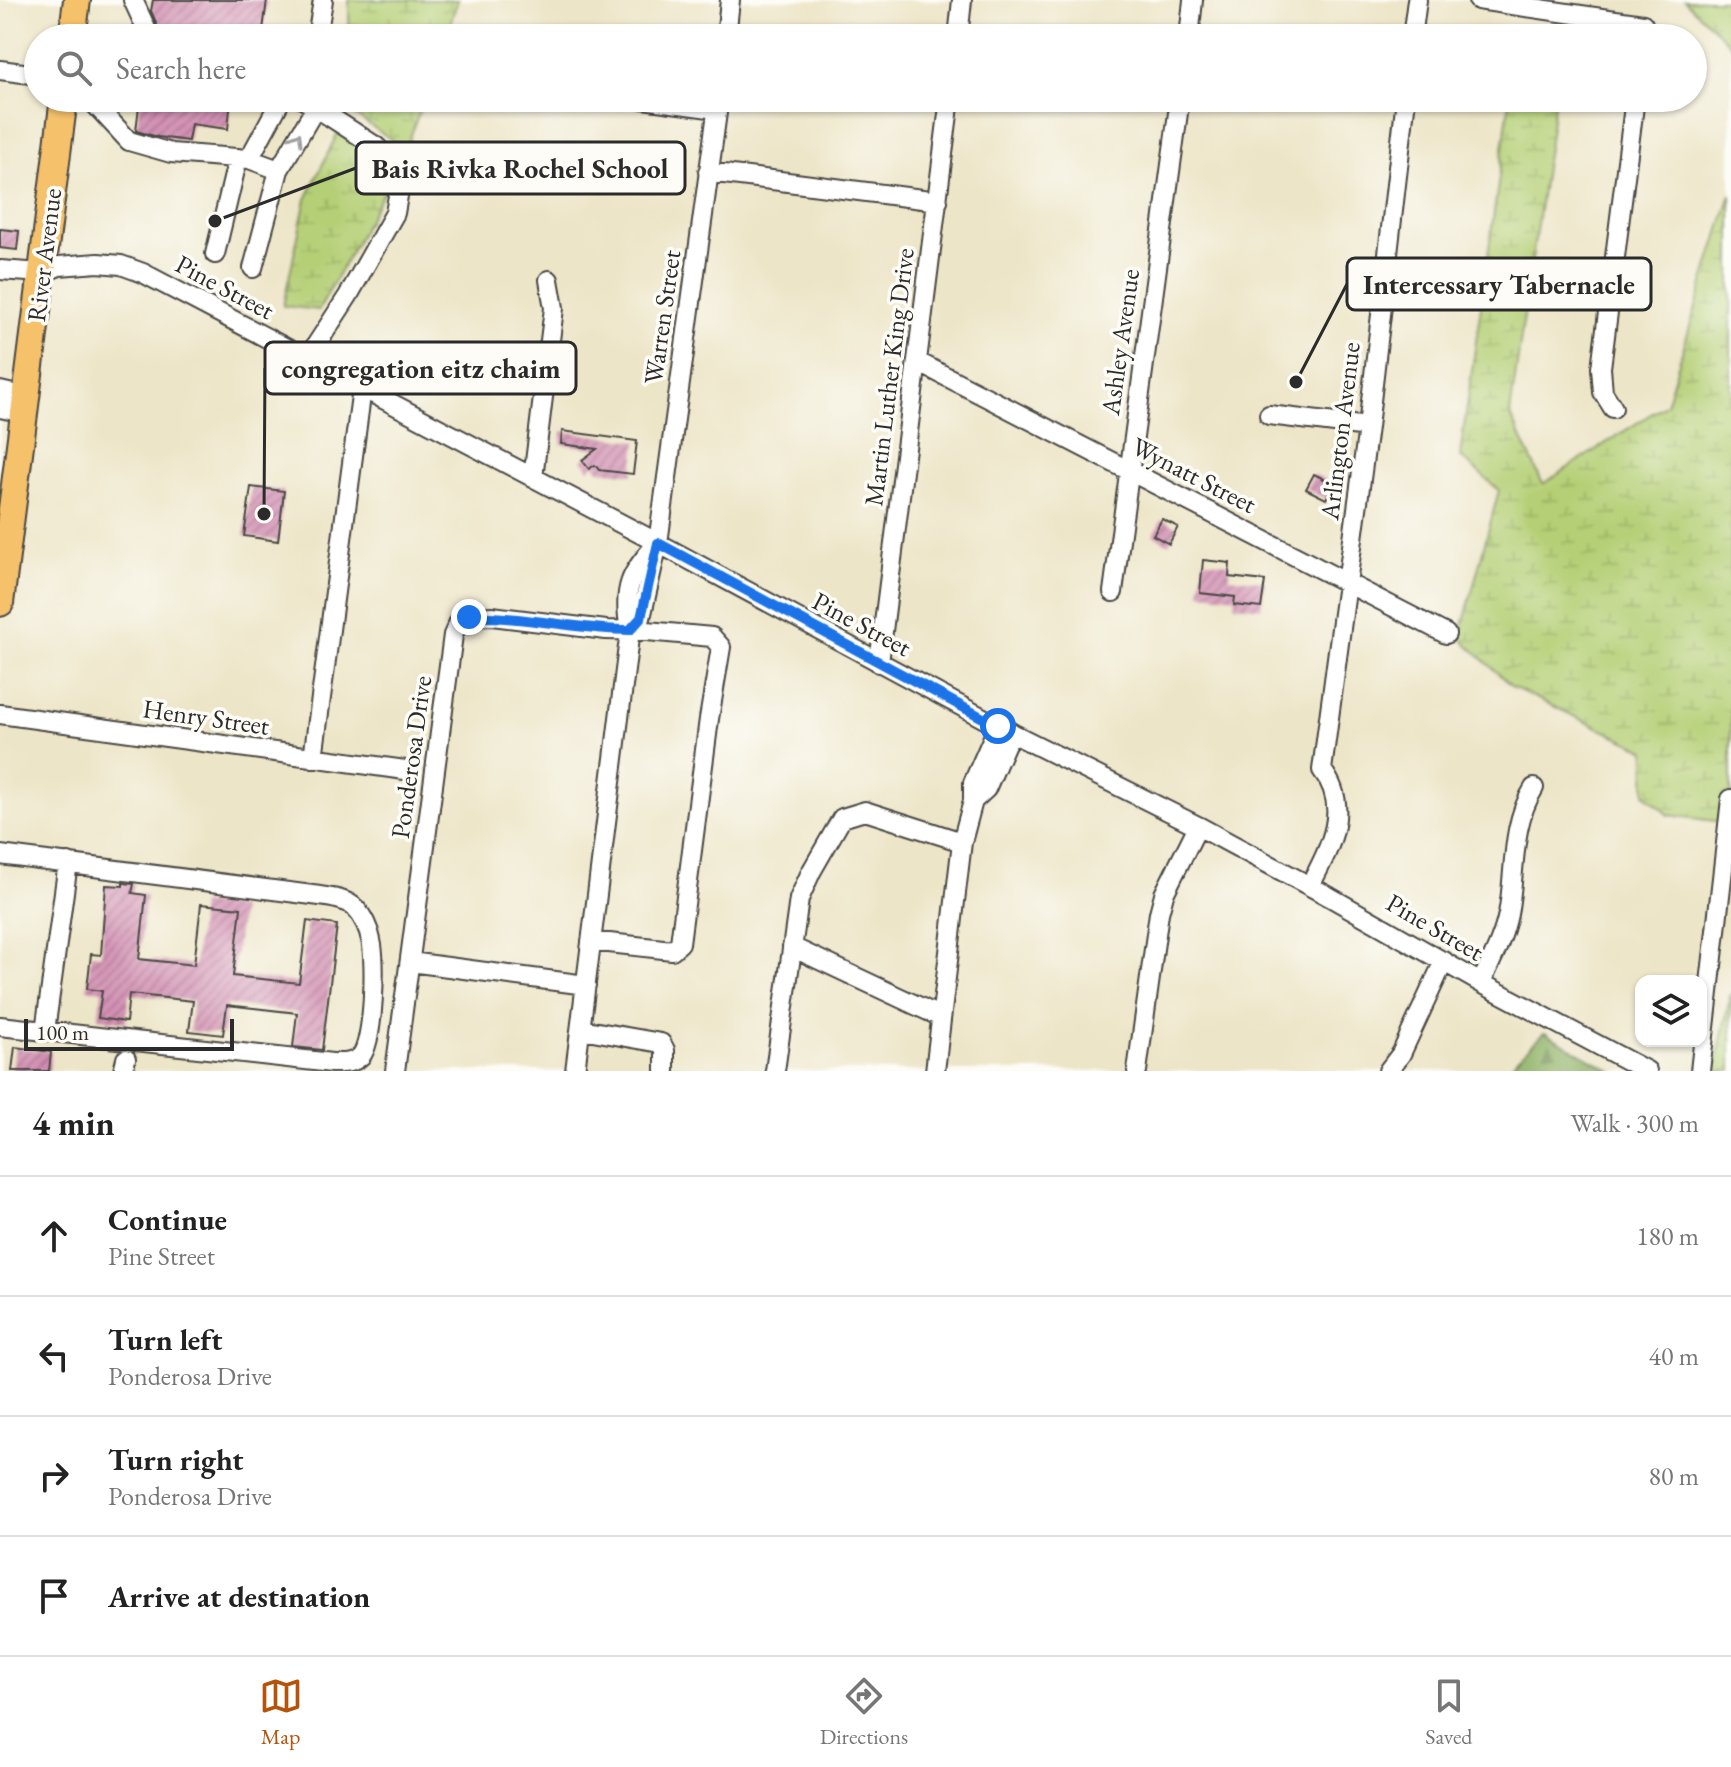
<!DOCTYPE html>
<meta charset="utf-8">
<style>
body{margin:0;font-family:"EB Garamond",serif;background:#f6f6f6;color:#222}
.controls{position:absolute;right:24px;bottom:24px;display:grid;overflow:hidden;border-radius:16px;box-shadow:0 2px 6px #0004}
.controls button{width:72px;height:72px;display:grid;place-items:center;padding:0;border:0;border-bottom:2px solid #e0e0e0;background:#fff;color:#222;font:40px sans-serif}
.scale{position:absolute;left:24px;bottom:20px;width:210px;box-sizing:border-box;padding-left:8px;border:4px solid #2b2b2b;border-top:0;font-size:22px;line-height:28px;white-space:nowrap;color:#2b2b2b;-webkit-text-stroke:6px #fdfcf7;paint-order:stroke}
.stop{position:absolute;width:24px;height:24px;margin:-18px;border:6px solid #1a73e8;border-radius:50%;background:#fff}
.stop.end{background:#1a73e8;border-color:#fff;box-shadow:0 2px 8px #0008}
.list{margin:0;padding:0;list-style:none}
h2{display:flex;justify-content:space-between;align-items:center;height:104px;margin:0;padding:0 32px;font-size:34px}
h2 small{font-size:26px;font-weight:400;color:#767676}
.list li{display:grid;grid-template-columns:52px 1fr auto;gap:24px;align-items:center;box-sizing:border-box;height:120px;padding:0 32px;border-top:2px solid #e0e0e0}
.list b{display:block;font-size:30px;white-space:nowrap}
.list p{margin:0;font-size:26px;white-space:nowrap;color:#767676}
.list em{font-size:26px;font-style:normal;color:#767676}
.icon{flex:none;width:44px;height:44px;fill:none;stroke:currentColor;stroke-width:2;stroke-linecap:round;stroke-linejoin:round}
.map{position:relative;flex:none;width:1731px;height:1071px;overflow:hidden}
.search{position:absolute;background:#fff;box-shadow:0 2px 6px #0004;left:24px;right:24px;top:24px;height:88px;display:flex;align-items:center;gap:20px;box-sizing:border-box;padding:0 28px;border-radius:44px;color:#767676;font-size:30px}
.sheet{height:584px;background:#fff}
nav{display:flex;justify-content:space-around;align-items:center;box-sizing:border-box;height:112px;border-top:2px solid #e0e0e0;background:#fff;font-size:22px;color:#767676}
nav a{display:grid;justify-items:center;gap:4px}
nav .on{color:#b45309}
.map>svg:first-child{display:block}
</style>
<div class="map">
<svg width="1731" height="1071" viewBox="0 0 1731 1071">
<defs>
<pattern id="forest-firs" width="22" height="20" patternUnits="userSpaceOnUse" patternTransform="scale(2)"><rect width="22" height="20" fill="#8fb266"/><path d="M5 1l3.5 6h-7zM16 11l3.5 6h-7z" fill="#759154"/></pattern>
<pattern id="wetland-marsh" width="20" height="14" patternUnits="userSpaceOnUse" patternTransform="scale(2)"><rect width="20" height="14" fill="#b4cf74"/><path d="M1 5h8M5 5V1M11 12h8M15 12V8" fill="none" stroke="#9bb265"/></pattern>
<pattern id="building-hatch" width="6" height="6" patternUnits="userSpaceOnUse" patternTransform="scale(2)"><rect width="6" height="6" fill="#d18cb1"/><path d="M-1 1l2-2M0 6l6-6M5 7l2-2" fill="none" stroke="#aa7390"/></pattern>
</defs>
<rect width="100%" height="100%" fill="#fdfcf7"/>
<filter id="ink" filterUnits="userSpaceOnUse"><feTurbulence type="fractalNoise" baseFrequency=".0125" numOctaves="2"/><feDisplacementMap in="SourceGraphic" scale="16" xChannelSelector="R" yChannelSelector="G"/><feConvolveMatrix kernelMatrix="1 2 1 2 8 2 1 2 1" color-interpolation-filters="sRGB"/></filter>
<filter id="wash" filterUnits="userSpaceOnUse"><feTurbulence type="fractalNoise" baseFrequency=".006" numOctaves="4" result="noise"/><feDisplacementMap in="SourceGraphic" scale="32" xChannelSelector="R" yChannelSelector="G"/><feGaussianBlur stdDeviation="1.8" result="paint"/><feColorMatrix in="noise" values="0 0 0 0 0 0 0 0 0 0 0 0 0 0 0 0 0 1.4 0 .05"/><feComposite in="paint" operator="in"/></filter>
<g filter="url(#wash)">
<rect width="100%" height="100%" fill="#ede5c7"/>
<path fill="url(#forest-firs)" stroke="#5d6e48" stroke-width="2" d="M 1544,1033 L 1545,1033 L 1612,1071 L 1505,1071 Z"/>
<path fill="url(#wetland-marsh)" stroke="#707d50" stroke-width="2" d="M 349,0 L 458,0 L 445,38 L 349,38 Z
M 1684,0 L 1731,0 L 1731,45 Z
M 350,98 L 424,98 L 406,149 L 350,112 Z
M 1510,98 L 1555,98 L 1510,414 L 1543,484 L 1666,404 L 1731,194 L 1731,823 L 1669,815 L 1645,794 L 1646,750 L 1512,687 L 1460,637 L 1499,490 L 1460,456 Z
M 338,132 L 392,176 L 319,310 L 283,306 L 306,199 Z
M 1731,992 L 1731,1071 L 1715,1071 Z"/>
<g id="blocks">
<path fill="url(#building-hatch)" d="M 153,0 L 267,0 L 262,38 L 157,38 L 157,25 L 151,11 Z
M 140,98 L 231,98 L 228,129 L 191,124 L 188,141 L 158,137 L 136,131 Z
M 0,229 L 19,231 L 17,250 L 0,248 Z
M 562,431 L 637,441 L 633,474 L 599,470 L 595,465 L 589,469 L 582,460 L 597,449 L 561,444 Z
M 1314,474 L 1334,484 L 1326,499 L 1306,489 Z
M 251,487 L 284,491 L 278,541 L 244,536 Z
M 1162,519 L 1178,527 L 1169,544 L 1153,535 Z
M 1203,560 L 1230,563 L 1229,577 L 1265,581 L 1261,608 L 1234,605 L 1235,597 L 1200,593 Z
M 123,883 L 134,884 L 132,893 L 146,895 L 139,959 L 194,965 L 201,904 L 241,908 L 233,976 L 299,983 L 307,921 L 337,925 L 322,1050 L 293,1047 L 297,1013 L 227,1005 L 223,1035 L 189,1031 L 193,1001 L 129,994 L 126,1022 L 98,1018 L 102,991 L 87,989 L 91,954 L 101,955 L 106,885 L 123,886 Z
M 15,1047 L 51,1052 L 49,1071 L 12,1071 Z"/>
</g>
</g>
<g filter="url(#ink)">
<use href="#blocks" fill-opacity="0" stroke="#484742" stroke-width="2"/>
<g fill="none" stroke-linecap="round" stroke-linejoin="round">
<g stroke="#484742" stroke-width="22">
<path id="minor" d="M 133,0 L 145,26 L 145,38
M 1478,0 L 1643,24 L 1642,38
M 317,38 L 323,0
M 726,38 L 730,0
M 958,38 L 962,0
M 1189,38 L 1193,0
M 1412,38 L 1417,0
M 0,70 L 38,75
M 301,98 L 377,147 L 398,172 L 399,190 L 395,213 L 348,296 L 307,359
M 635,98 L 717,109
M 91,100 L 129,141 L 171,153 L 249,159 L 279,170 L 253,268
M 536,101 L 541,98
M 249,159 L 282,98
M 279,170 L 316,107
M 708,172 L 938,201
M 215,254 L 238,158
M 0,270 L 42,273 L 59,266 L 98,263 L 121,265 L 143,273 L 658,543 L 998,726 L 1198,826 L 1330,897 L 1481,983 L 1647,1071
M 918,362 L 1446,634
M 0,391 L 26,397
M 0,408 L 24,413
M 1613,408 L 1603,392 L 1601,368 L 1635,98
M 1269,415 L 1368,427
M 533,478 L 554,308 L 549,280
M 658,543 L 719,98
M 1113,592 L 1180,98
M 879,663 L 950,98
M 0,714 L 405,770
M 313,758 L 362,388
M 973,801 L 986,789 L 1011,732
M 0,855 L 320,896 C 331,898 347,899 355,908 C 363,916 369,929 371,940 C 376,961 374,1041 361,1056 C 353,1064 342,1063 332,1063 L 0,1026
M 1310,886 C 1329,849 1352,808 1322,770 L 1368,427 L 1406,98
M 792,947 L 941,1017
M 410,962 L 586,985
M 1481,983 C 1491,961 1503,939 1508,914 C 1516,872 1510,826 1534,788
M 581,1029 L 661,1043 L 665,1050 L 665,1071
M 45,1031 L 68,863
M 123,1071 L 126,1059
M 395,1071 L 453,635 L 459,622 L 469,617 L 492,616 L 606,630 L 647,631 L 712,637 L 721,647 L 709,719 L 680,943 L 672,950 L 591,941
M 575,1071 L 630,630 C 622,589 630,572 658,543 L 641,618 L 630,630
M 775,1071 L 799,899 L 811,872 L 842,818 L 865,811 L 962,842
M 935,1071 L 962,842 L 973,801 L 973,783 L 998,726
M 1137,1071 L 1159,913 L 1164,894 L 1198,826
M 1388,1071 L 1401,1054 L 1444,961
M 1700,1071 L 1731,799"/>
</g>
<g stroke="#484742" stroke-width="30">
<path id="highway" d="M 72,38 L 77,0
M 0,603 L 64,98"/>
</g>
<use href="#minor" stroke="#fff" stroke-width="18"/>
<use href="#highway" stroke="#f5c16b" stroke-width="26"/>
</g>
<defs><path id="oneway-chevron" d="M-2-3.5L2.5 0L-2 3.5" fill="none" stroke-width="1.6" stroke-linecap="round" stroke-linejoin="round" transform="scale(2)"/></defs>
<use stroke="#a0a0a0" href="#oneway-chevron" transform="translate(297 138) rotate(-59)"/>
</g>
<g fill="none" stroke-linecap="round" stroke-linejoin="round" filter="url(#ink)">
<path stroke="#1a73e8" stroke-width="10" d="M 469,617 C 523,615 576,630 630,630 L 641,618 L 658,543 L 998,726"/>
</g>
<g text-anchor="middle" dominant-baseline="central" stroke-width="7" stroke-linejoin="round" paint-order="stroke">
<g font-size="26" fill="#2b2b2b" stroke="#fdfcf7">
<text transform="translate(44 255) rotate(-83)">River Avenue</text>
<text transform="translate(225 287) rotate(28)">Pine Street</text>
<text transform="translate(662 317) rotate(-82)">Warren Street</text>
<text transform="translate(1120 342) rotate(-82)">Ashley Avenue</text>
<text transform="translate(889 377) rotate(-83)">Martin Luther King Drive</text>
<text transform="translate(1340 431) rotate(-83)">Arlington Avenue</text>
<text transform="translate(1194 475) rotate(27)">Wynatt Street</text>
<text transform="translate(862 624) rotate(28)">Pine Street</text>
<text transform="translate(206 717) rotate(8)">Henry Street</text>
<text transform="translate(411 757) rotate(-82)">Ponderosa Drive</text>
<text transform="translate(1435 927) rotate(30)">Pine Street</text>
</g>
</g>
<path fill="none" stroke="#2b2b2b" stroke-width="3" d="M215 221L356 168M1296 382L1347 284M264 514L265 368"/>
<g fill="#2b2b2b" stroke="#fdfcf7" stroke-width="3">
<circle cx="215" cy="221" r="8"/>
<circle cx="1296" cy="382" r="8"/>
<circle cx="264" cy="514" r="8"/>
</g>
<g fill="#fdfcf7" stroke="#2b2b2b" stroke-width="3">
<rect x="356" y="142" width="329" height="52" rx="8"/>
<rect x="1347" y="258" width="304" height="52" rx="8"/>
<rect x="265" y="342" width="311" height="52" rx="8"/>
</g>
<g font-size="28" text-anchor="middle" font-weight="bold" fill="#2b2b2b">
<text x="520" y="178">Bais Rivka Rochel School</text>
<text x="1499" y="294">Intercessary Tabernacle</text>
<text x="421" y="378">congregation eitz chaim</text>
</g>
</svg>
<div class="controls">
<button><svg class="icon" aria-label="layers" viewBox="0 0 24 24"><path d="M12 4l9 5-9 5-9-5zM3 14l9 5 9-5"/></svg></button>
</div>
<div class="scale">100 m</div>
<div class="stop" style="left:998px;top:726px"></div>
<div class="stop end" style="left:469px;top:617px"></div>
<div class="search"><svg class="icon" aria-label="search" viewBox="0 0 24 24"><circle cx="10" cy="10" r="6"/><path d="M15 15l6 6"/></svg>Search here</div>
</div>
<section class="sheet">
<h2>4 min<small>Walk · 300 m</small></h2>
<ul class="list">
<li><svg class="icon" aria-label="ahead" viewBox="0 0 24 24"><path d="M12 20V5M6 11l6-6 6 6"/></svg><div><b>Continue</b><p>Pine Street</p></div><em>180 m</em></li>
<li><svg class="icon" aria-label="left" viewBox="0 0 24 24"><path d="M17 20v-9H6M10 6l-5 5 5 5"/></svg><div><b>Turn left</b><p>Ponderosa Drive</p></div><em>40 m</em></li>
<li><svg class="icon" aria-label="right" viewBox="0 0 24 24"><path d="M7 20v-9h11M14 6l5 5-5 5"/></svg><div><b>Turn right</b><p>Ponderosa Drive</p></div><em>80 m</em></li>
<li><svg class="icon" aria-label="arrive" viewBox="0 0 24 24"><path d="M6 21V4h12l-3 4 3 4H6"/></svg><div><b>Arrive at destination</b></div></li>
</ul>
</section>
<nav>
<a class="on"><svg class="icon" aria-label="map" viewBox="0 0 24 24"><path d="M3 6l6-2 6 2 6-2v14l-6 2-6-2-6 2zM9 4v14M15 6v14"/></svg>Map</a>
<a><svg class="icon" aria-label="directions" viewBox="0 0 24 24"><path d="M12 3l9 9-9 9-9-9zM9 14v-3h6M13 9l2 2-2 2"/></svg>Directions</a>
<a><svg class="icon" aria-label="saved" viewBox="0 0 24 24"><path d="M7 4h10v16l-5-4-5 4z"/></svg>Saved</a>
</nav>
